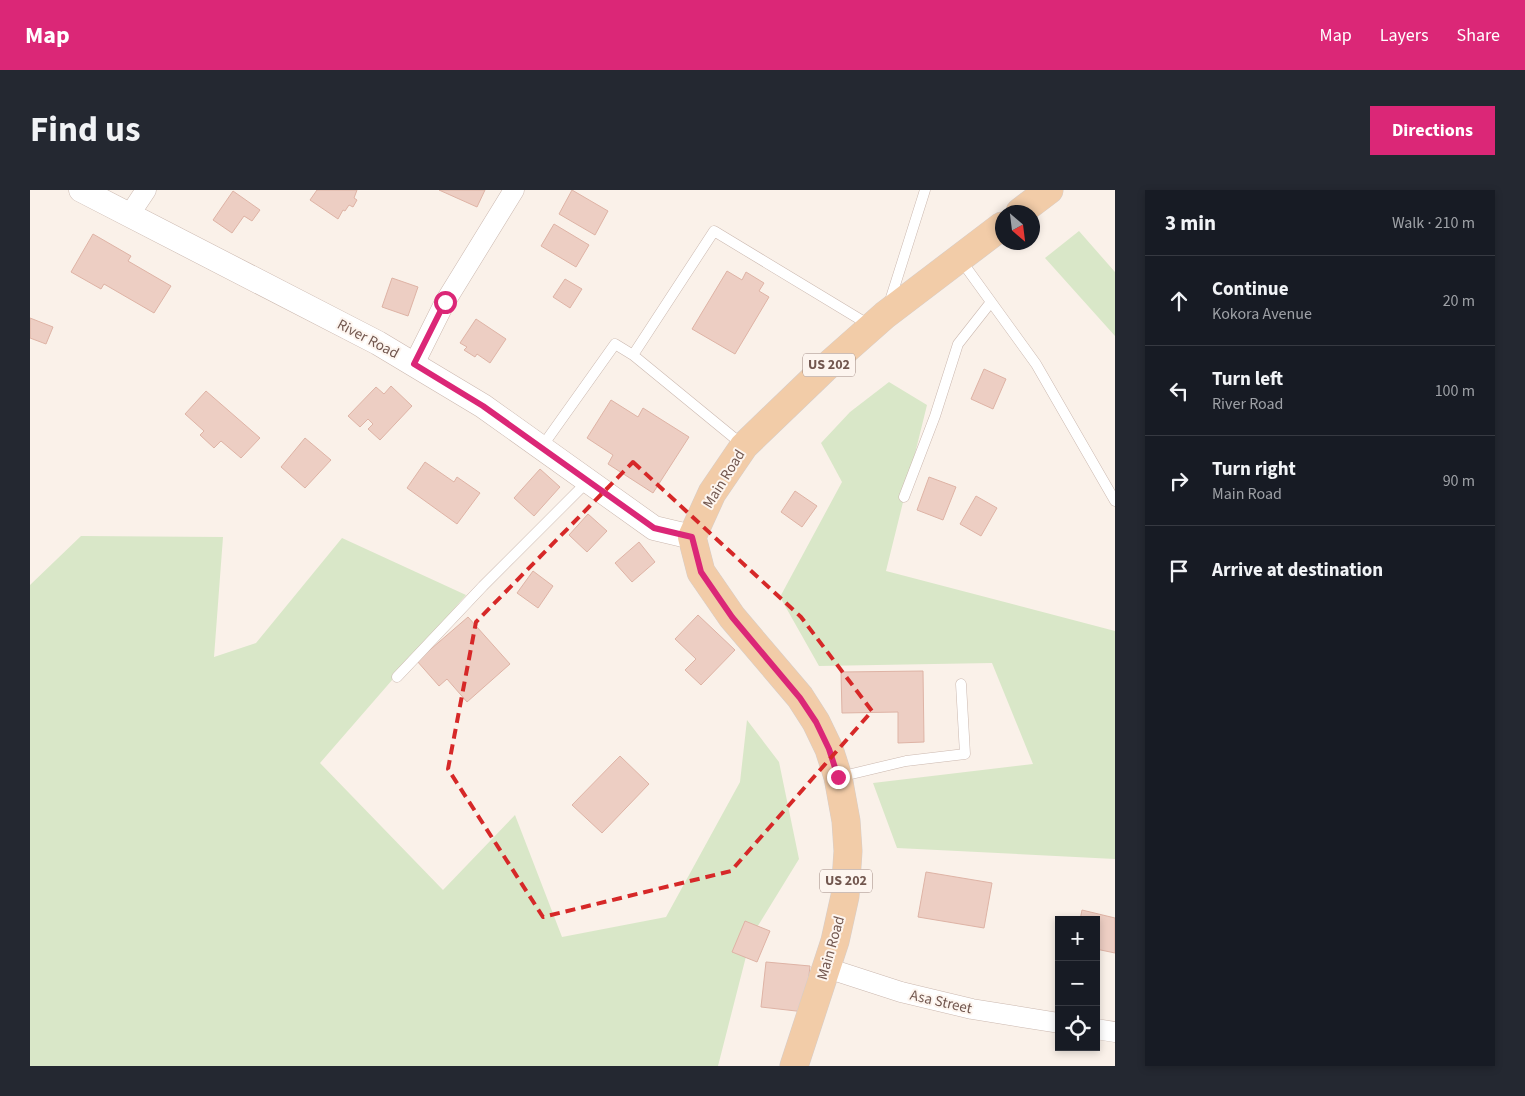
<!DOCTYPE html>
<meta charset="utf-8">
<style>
body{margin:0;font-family:"Source Sans 3",sans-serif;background:#242831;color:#f1f3f6}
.controls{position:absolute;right:15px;bottom:15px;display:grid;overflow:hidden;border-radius:0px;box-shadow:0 2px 8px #0003}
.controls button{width:45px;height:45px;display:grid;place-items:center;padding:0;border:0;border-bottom:1px solid #363941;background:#171b24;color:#f1f3f6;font:25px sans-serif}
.compass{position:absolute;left:965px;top:15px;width:45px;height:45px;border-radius:50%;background:#171b24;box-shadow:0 2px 8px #0003;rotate:152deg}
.stop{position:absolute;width:15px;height:15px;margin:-11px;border:4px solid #db2777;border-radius:50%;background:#fff}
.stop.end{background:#db2777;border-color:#fff;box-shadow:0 1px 5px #0008}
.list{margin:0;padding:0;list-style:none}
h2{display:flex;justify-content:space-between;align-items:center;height:65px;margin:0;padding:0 20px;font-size:21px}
h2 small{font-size:16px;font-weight:400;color:#9ea1a6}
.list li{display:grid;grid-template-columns:32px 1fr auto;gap:15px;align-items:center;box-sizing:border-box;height:90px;padding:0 20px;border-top:1px solid #363941}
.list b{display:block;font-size:19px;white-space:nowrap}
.list p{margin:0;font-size:16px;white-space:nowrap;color:#9ea1a6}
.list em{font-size:16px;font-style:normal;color:#9ea1a6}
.icon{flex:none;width:28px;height:28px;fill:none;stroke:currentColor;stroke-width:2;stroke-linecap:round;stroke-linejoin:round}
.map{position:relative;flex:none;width:1085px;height:876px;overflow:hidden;border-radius:0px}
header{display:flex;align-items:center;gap:30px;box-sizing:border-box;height:70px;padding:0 25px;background:#db2777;color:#fff}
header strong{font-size:24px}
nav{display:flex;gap:28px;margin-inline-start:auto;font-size:18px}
.intro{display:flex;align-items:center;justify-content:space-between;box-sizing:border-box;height:120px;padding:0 30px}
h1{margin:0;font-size:35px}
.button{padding:12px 22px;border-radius:0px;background:#db2777;color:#fff;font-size:18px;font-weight:700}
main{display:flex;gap:30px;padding:0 30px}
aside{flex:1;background:#171b24;border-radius:0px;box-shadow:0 2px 8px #0003}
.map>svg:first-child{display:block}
</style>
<header>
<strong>Map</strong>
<nav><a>Map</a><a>Layers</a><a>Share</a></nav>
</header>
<div class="intro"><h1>Find us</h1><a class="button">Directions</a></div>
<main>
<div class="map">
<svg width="1085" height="876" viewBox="0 0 1085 876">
<rect width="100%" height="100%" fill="#faf1e9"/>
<path fill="#d9e7c8" d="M 1049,41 L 1085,82 L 1085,146 L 1015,68 Z
M 859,192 L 897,215 L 856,381 L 1085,441 L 1085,669 L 867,658 L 843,593 L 1003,574 L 962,473 L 789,476 L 750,407 L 812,292 L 791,253 L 820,222 Z
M 51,346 L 193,347 L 184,467 L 226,453 L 312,348 L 436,405 L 290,573 L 413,700 L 485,625 L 532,747 L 636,727 L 710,592 L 717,530 L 749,572 L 769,669 L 721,747 L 688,876 L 0,876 L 0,395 Z"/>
<path fill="#edcec3" stroke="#deb3a5" d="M 287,0 L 327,0 L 324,8 L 327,10 L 323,17 L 319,15 L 315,21 L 313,20 L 308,29 L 280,10 Z
M 409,0 L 455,0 L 447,17 Z
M 542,0 L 578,21 L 565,45 L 529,24 Z
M 203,1 L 230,20 L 222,31 L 214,26 L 202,43 L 183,30 Z
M 524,34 L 559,55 L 546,77 L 511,56 Z
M 63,44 L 101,66 L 98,71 L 141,96 L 124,123 L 74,94 L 71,99 L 41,82 Z
M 697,81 L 712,90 L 716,82 L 734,93 L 729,101 L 739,107 L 705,164 L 662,139 Z
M 362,88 L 388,97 L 378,126 L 352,117 Z
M 535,89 L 552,99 L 540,118 L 523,107 Z
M 0,128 L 23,137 L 16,154 L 0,148 Z
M 446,129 L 476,149 L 460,173 L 447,164 L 445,167 L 434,160 L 437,157 L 430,153 Z
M 954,179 L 976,189 L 963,219 L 941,209 Z
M 361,196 L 382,216 L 350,250 L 338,239 L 343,234 L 338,229 L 330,237 L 318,226 L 346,197 L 354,204 Z
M 176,201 L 230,248 L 211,268 L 191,251 L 184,258 L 170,245 L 174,241 L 155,224 Z
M 581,210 L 608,227 L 613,218 L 659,247 L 623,303 L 578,274 L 583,265 L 557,248 Z
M 275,248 L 301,270 L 275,298 L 251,277 Z
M 395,272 L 424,292 L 427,287 L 450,303 L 427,334 L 377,298 Z
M 510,279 L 530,297 L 504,326 L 484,308 Z
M 899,287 L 926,297 L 913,330 L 887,320 Z
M 765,301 L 787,316 L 772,337 L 751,322 Z
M 946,306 L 967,318 L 951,346 L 930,334 Z
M 558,324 L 577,341 L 557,362 L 539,345 Z
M 609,352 L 625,372 L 602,392 L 585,373 Z
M 503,381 L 523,396 L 508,418 L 487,403 Z
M 668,425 L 705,460 L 671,495 L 655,480 L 666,469 L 645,449 Z
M 438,427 L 480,474 L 437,512 L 417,489 L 409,496 L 387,471 Z
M 893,481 L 894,552 L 868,553 L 868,522 L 812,523 L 811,482 Z
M 590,566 L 619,594 L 572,643 L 542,615 Z
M 896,682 L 962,693 L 954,738 L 888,727 Z
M 1052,720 L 1085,728 L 1085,763 L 1066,759 L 1066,730 L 1050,730 Z
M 715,731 L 740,741 L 727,772 L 702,762 Z
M 736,772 L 780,776 L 775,822 L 731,817 Z"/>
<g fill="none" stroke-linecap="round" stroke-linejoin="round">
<g stroke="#cbb8af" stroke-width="11">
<path id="service" d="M 930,69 L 1006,174 L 1085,311
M 859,114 L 895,0
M 714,256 L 603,165 L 684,41 L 841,136
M 511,258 L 585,154 L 603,165
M 874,307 L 905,226 L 928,154 L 961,112
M 367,487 L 453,396 L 558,291
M 809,587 L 876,571 L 935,564 L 931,494"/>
</g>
<g stroke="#cbb8af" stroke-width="21">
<path id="minor" d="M 100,24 L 116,0
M 384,174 L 415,112 L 484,0
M 797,778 L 871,802 L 942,819 L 1029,833
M 1066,839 L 1085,842"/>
</g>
<g stroke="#cbb8af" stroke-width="25">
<path id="tertiary" d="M 51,0 L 348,153 L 453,216 L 624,338 L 662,347"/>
</g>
<g stroke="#d5cdca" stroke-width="29">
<path id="primary" d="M 990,22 L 1019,0
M 764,876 L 805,751 L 815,706 L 818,661 L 816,631 L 808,587 L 799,559 L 786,532 L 770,507 L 702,427 L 671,382 L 662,347 L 682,303 L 714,256 L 794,179 L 855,125 L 972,36"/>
</g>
<use href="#service" stroke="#fff" stroke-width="10"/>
<use href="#minor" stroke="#fff" stroke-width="20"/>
<use href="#tertiary" stroke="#fff" stroke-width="24"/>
<use href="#primary" stroke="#f2cca8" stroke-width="28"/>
</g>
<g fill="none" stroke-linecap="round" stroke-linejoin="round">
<path stroke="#db2777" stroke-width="6" d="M 415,112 L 384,174 L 453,216 L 624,338 L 662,347 L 671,382 L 702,427 L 770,508 L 786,532 L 799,559 L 808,587"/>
</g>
<path fill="none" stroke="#d62828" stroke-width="4" stroke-dasharray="10 6" stroke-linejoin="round" d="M 603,272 L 771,427 L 842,521 L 701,681 L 513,727 L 418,579 L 446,432 Z"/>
<g text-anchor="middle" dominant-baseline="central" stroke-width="4" stroke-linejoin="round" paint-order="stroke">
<g fill="#fdf5ef" stroke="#9c867f" stroke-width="1">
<rect x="773" y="163.5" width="52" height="23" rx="4"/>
<rect x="790" y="679.5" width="52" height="23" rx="4"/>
</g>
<g font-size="14" font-weight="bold" fill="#72574f">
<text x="799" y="175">US 202</text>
<text x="816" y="691">US 202</text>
</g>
<g font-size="15" fill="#72574f" stroke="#fdf5ef">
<text transform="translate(338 149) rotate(28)">River Road</text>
<text transform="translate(694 289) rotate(-58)">Main Road</text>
<text transform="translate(801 758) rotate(-74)">Main Road</text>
<text transform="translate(911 812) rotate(13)">Asa Street</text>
</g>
</g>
</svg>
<div class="controls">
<button>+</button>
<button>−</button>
<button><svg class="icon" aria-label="locate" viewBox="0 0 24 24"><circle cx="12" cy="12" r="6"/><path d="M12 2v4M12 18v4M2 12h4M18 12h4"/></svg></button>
</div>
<svg class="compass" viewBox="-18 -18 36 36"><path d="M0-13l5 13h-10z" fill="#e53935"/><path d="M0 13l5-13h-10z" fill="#9ea1a6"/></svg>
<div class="stop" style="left:415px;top:112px"></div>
<div class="stop end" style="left:808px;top:587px"></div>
</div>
<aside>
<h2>3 min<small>Walk · 210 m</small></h2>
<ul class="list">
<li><svg class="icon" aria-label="ahead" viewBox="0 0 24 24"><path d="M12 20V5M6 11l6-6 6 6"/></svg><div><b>Continue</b><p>Kokora Avenue</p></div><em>20 m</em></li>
<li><svg class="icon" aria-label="left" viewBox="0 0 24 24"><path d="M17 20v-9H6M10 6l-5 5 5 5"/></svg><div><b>Turn left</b><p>River Road</p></div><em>100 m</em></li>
<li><svg class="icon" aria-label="right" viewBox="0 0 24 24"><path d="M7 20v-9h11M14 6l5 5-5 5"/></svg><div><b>Turn right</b><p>Main Road</p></div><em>90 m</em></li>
<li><svg class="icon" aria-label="arrive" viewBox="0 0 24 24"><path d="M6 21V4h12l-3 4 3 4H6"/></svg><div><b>Arrive at destination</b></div></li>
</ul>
</aside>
</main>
